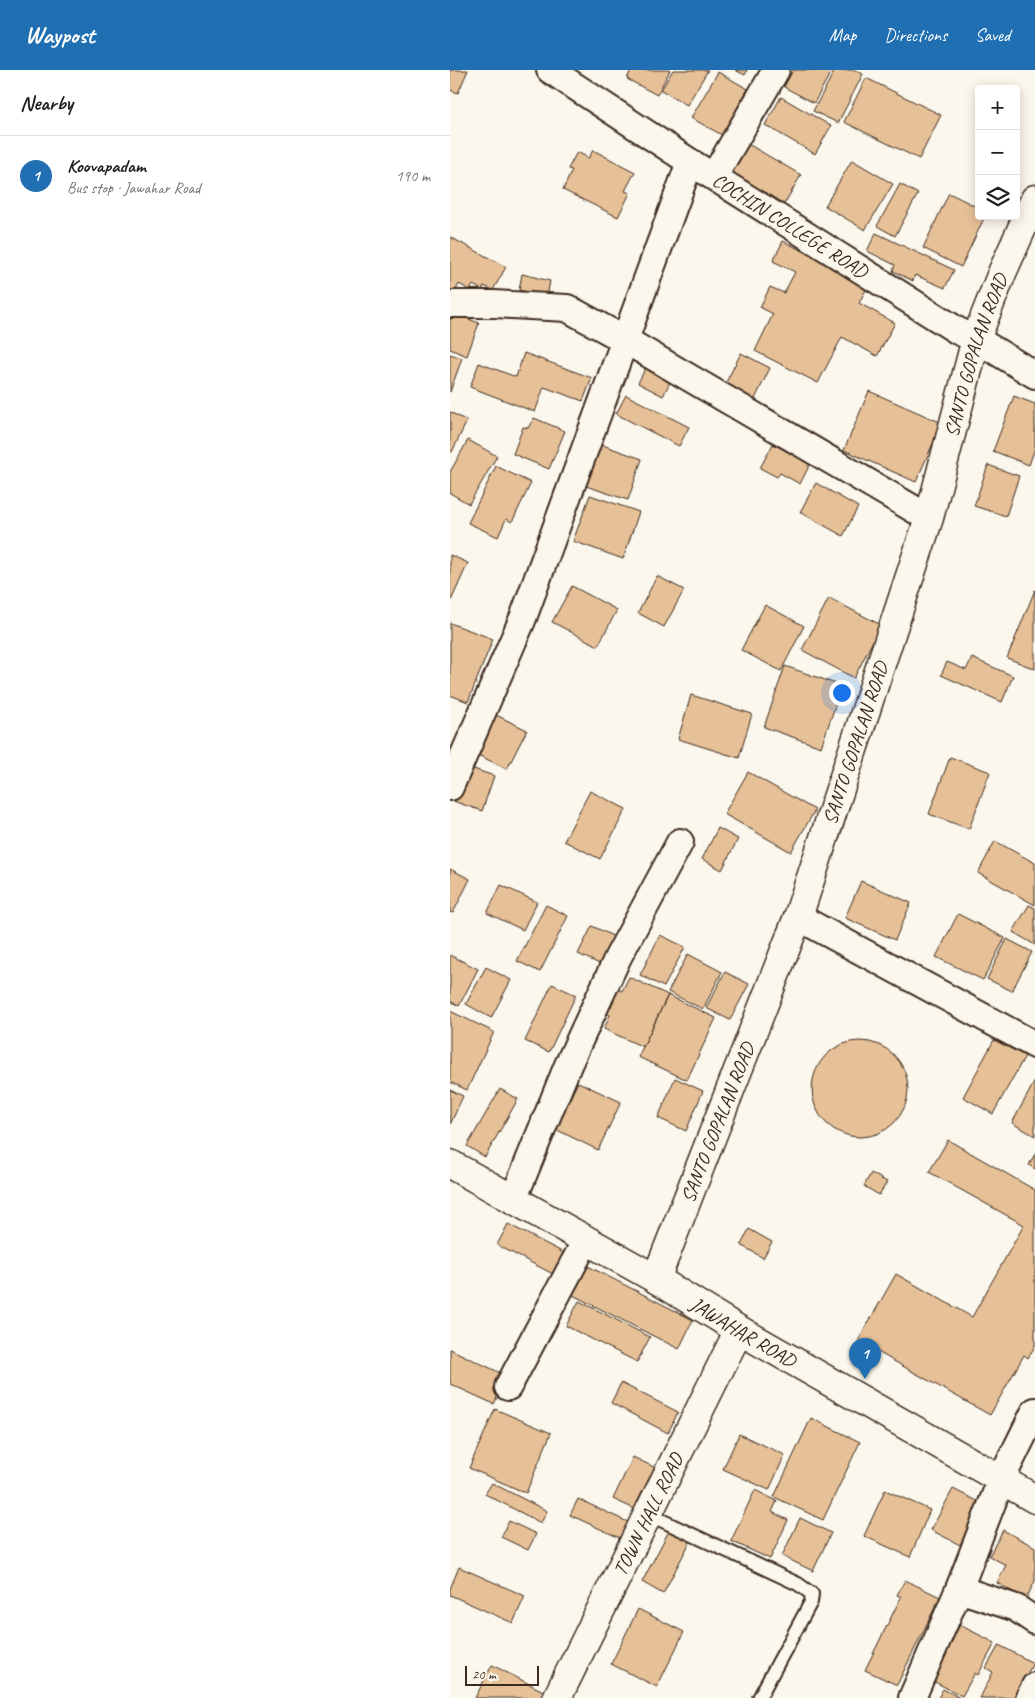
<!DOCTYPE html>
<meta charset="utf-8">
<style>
body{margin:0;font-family:Caveat,sans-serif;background:#f2f2f2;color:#202124}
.controls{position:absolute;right:15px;top:15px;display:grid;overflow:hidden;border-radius:5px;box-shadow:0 2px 12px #0003}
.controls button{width:45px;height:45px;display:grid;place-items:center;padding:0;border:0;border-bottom:1px solid #e0e0e0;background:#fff;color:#202124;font:25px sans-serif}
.scale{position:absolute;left:15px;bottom:12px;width:74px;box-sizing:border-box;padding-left:5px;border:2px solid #3b2a1e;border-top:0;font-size:14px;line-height:18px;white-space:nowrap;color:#3b2a1e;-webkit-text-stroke:4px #fbf7ec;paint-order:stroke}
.you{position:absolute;left:391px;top:622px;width:18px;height:18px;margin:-12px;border:4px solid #fff;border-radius:50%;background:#1a73e8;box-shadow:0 0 0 8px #1a73e833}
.badge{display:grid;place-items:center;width:32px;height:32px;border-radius:50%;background:#1f6fb2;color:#fff;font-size:16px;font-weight:700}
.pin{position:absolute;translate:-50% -41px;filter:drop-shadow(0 1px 2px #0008)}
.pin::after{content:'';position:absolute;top:26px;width:18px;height:15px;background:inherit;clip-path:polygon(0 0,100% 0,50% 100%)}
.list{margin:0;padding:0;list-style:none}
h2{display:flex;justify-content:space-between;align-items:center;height:65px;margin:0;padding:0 20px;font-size:21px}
h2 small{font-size:16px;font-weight:400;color:#757577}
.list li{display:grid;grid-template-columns:32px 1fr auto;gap:15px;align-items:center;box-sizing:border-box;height:80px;padding:0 20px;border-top:1px solid #e0e0e0}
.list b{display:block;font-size:19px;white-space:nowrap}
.list p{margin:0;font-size:16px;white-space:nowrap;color:#757577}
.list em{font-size:16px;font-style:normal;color:#757577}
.icon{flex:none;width:28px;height:28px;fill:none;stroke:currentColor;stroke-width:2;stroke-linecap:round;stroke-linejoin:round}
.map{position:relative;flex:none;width:585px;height:1628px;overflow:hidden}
header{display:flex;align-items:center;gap:30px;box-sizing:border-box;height:70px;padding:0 25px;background:#1f6fb2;color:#fff}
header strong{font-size:24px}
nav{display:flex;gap:28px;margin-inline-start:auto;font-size:18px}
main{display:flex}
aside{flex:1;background:#fff}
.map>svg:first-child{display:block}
</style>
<header>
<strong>Waypost</strong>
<nav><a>Map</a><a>Directions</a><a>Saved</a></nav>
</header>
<main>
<aside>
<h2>Nearby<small></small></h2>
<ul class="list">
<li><span class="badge">1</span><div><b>Koovapadam</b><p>Bus stop · Jawahar Road</p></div><em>190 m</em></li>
</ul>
</aside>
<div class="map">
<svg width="585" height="1628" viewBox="0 0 585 1628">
<rect width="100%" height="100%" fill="#fbf7ec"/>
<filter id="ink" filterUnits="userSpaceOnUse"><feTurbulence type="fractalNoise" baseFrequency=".02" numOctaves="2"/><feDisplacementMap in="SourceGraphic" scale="10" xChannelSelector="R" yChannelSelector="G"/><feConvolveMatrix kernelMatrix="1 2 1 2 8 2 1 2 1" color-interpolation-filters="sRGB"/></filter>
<g filter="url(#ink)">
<path fill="#e6c097" stroke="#3b2a1e" d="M 0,0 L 18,0 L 8,23 L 0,20 Z
M 181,0 L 220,0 L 207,25 L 177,9 Z
M 223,0 L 258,0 L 237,35 L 211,20 Z
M 285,0 L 297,0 L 295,5 Z
M 343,0 L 382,0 L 364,33 L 334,17 Z
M 385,0 L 405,0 L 413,4 L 388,53 L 363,41 Z
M 268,2 L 298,19 L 272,65 L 241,48 Z
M 416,8 L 491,45 L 469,89 L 394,52 Z
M 331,27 L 381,56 L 365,84 L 315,55 Z
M 298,74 L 351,105 L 333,136 L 280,105 Z
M 143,80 L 185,102 L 175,121 L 180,123 L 168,147 L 113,120 L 122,100 L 118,99 L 127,82 L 139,88 Z
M 402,90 L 443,114 L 415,160 L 375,136 Z
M 450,114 L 468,124 L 445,166 L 427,156 Z
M 499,123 L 529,138 L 529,146 L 535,146 L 511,197 L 473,178 Z
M 426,163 L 504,200 L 495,218 L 465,205 L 463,211 L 443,201 L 445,195 L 417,181 Z
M 0,167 L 56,197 L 43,220 L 34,216 L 32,220 L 23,215 L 20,220 L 9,214 L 4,224 L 0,222 Z
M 333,171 L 419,214 L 409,233 L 445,253 L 427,286 L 392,267 L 368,313 L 305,281 L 323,244 L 310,237 L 320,217 L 334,223 L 345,202 L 323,191 Z
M 72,204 L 100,211 L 97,227 L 69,220 Z
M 0,242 L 29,253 L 17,286 L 0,279 Z
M 74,283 L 142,308 L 133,331 L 94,317 L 85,342 L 20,317 L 29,293 L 66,307 Z
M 291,283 L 320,298 L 301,337 L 271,322 Z
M 0,284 L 12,288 L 0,322 Z
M 200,289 L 225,302 L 213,326 L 188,313 Z
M 419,321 L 492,353 L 466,412 L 394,380 Z
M 176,325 L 239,357 L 229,376 L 166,344 Z
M 564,326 L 585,334 L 585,378 L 579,395 L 543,381 Z
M 0,342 L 17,351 L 2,382 L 0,381 Z
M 84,348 L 115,361 L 99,399 L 63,384 L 73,357 L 78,358 Z
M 18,370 L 47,386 L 19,434 L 0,423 L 0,402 Z
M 147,373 L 192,389 L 178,430 L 133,415 Z
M 323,374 L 360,394 L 350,414 L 330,403 L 327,407 L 310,398 Z
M 538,395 L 569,406 L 556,446 L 524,436 Z
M 46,396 L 81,413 L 62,452 L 56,449 L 48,467 L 18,453 Z
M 366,413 L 408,437 L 393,466 L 350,442 Z
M 140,425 L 189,442 L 173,489 L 123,471 Z
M 0,485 L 18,493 L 1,531 L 0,531 Z
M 207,506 L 234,520 L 214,557 L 188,543 Z
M 122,516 L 167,540 L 148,576 L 102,552 Z
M 585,520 L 585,599 L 557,588 Z
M 379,528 L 431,555 L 404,608 L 352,580 Z
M 315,535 L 354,556 L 331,601 L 291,580 Z
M 0,553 L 43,569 L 18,632 L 0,625 Z
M 522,588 L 563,606 L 552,632 L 491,605 L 497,592 L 516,600 Z
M 335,596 L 392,616 L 371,677 L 314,657 Z
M 241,625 L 302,644 L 289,688 L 228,669 Z
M 44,644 L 77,660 L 57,699 L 24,683 Z
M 500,687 L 540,702 L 519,759 L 479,744 Z
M 15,696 L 44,706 L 32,741 L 3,731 Z
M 298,702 L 365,740 L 341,782 L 274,744 Z
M 140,721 L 176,739 L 150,789 L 114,771 Z
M 268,758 L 288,769 L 272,800 L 252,789 Z
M 545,771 L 585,793 L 585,835 L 528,803 Z
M 0,799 L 20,809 L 3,843 L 0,842 Z
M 411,811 L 461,833 L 445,870 L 395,848 Z
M 51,815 L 87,832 L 73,860 L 37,843 Z
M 96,835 L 118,846 L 90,902 L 67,891 Z
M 579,835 L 585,838 L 585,875 L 563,862 Z
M 508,844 L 555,868 L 533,910 L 486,887 Z
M 142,856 L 167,868 L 154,896 L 128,884 Z
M 210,865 L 235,877 L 214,917 L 190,905 Z
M 557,869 L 582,882 L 562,921 L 537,909 Z
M 238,884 L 272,902 L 253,939 L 218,922 Z
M 0,885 L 28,899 L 9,936 L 0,931 Z
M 36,897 L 61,910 L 41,948 L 16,934 Z
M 275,902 L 299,914 L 280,950 L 256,938 Z
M 179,907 L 218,925 L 193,977 L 154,959 L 160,945 L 147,939 L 159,915 L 172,921 Z
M 102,914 L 126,925 L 99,982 L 75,971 Z
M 218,925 L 266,948 L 237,1010 L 188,987 Z
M 0,941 L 44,962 L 17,1020 L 0,1012 Z
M 544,970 L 575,986 L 543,1044 L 513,1027 Z
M362 1019a48 48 0 1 1 96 0a48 48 0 1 1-96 0Z
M 225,1008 L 253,1021 L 236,1061 L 208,1048 Z
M 585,1011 L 585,1066 L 562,1053 Z
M 128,1012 L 171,1032 L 148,1080 L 105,1059 Z
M 50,1019 L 68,1029 L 35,1087 L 17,1076 Z
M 0,1020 L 13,1026 L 0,1055 Z
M 498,1070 L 585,1120 L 585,1276 L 578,1288 L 574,1285 L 540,1345 L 408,1271 L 446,1204 L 522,1247 L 574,1155 L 479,1102 Z
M 585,1084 L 585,1099 L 579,1095 Z
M 421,1103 L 437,1112 L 429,1125 L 414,1116 Z
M 58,1154 L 116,1184 L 105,1205 L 47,1175 Z
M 299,1159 L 322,1172 L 313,1188 L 291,1175 Z
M 130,1192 L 243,1250 L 229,1279 L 115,1221 Z
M 129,1231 L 200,1267 L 187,1292 L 116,1256 Z
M 0,1279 L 57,1306 L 44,1334 L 0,1314 Z
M 171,1313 L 228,1342 L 218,1363 L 161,1333 Z
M 45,1339 L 101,1363 L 76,1423 L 19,1398 Z
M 361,1348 L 410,1372 L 373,1450 L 324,1427 Z
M 289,1364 L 335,1385 L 319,1420 L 273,1399 Z
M 183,1387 L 210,1400 L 191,1442 L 163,1429 Z
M 42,1413 L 97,1441 L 91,1453 L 35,1424 Z
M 503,1419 L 531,1433 L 510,1475 L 481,1460 Z
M 305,1420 L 327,1431 L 322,1442 L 338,1450 L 320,1489 L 281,1471 Z
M 435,1420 L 480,1440 L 460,1487 L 414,1466 Z
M 128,1429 L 180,1453 L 172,1469 L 120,1445 Z
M 350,1448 L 381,1463 L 363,1501 L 332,1486 Z
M 59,1451 L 86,1464 L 78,1480 L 51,1467 Z
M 221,1457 L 242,1468 L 213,1524 L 192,1512 Z
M 553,1460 L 585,1477 L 585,1511 L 576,1529 L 547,1513 L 556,1495 L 539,1486 Z
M 9,1497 L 75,1526 L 63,1553 L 0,1525 L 0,1519 Z
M 455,1510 L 490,1527 L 447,1615 L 415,1600 L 451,1527 L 447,1525 Z
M 188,1539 L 234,1562 L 207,1617 L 161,1594 Z
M 510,1555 L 545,1573 L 528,1605 L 525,1603 L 512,1626 L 481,1610 Z
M 549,1575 L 583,1593 L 565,1628 L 530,1628 L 543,1602 L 536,1598 Z
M 42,1595 L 101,1625 L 99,1628 L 25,1628 Z
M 493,1619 L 510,1628 L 488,1628 Z"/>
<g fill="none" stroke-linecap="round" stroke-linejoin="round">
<g stroke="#3b2a1e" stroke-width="16">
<path id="lane" d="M 198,1444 L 348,1514 L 362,1524 L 361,1532 L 309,1628"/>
</g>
<g stroke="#3b2a1e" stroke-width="30">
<g id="street">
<path id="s1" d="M 100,0 L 240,92 L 508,261 L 526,269 L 585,305"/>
<path d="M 264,106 L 326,0"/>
<path d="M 0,234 L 44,234 L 117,238 L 175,270 L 479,448"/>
<path d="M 0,717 L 73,548 L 240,92"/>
<path d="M 348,847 L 585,975"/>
<path d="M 63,1130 L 118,995 L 168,887 L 230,772"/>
<path d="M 58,1317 L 136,1170"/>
<path d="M 509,1519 L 566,1538 L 585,1551"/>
<path d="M 462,1628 L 509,1519 L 551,1410 L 585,1341"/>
<path d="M 579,1628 L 585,1616"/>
</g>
</g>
<g stroke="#3b2a1e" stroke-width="31">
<g id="secondary">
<path id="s2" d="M 0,1094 L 206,1209 L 289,1260 L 585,1429"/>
<path id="s3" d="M 206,1209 L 348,847 L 479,448 L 526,269 L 552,203 L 585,129"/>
<path id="s4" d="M 107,1628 L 289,1260"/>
</g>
</g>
<use href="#lane" stroke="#fbf7ec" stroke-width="12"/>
<use href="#street" stroke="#fbf7ec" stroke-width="26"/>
<use href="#secondary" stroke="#fbf7ec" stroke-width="28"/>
</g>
</g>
<g text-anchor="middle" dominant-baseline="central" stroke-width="4.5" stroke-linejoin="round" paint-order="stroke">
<g font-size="20" fill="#3b2a1e" stroke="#fbf7ec">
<text stroke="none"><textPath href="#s1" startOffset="286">COCHIN COLLEGE ROAD</textPath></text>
<text stroke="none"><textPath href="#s3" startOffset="978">SANTO GOPALAN ROAD</textPath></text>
<text stroke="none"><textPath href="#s3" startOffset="572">SANTO GOPALAN ROAD</textPath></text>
<text stroke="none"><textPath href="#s3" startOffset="168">SANTO GOPALAN ROAD</textPath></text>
<text stroke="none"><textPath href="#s2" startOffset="338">JAWAHAR ROAD</textPath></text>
<text stroke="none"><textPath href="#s4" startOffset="205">TOWN HALL ROAD</textPath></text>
</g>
</g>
</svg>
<div class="controls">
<button>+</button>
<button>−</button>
<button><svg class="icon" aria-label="layers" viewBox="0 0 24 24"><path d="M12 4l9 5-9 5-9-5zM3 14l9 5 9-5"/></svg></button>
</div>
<div class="scale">20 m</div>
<div class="you"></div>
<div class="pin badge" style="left:415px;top:1309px">1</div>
</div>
</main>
